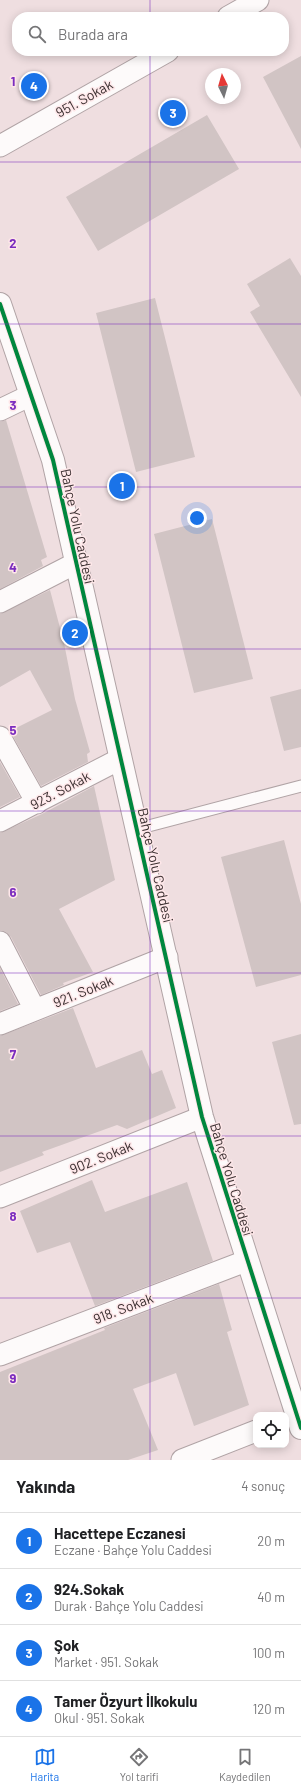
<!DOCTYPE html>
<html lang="tr">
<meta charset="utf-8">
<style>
body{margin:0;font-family:Barlow,sans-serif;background:#f6f6f6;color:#202124}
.controls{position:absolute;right:12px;bottom:12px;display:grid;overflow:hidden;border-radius:8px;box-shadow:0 2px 10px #0003}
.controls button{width:36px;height:36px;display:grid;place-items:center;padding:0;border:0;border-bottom:1px solid #e0e0e0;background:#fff;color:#202124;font:20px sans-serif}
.compass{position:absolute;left:205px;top:68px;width:36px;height:36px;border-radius:50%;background:#fff;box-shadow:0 2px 10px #0003;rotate:355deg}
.you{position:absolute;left:197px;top:518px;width:14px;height:14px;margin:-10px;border:3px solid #fff;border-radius:50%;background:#1a73e8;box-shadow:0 0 0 6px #1a73e833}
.badge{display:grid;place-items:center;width:26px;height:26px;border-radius:50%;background:#1a73e8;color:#fff;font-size:13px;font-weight:700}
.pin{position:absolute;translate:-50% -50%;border:2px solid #fff;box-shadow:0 1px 4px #0006}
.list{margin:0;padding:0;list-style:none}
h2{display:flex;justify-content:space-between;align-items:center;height:52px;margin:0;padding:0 16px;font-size:17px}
h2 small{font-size:13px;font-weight:400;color:#757577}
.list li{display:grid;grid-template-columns:26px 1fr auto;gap:12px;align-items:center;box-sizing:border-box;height:56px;padding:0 16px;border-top:1px solid #e0e0e0}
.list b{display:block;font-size:15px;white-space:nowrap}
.list p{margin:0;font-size:13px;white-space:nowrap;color:#757577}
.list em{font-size:13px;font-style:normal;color:#757577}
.icon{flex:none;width:22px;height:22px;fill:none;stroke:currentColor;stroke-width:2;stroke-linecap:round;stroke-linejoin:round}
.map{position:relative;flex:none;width:301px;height:1460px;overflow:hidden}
.search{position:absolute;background:#fff;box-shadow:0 2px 10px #0003;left:12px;right:12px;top:12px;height:44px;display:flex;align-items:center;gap:10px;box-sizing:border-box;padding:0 14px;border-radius:16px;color:#757577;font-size:15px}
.sheet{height:276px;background:#fff}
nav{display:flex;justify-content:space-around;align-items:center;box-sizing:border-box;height:56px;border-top:1px solid #e0e0e0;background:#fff;font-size:11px;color:#757577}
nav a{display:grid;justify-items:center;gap:2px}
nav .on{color:#1a73e8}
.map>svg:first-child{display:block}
</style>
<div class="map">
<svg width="301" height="1460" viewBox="0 0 301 1460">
<rect width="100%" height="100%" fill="#efdee0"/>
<path fill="#d1c4c4" d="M 301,56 L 301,149 L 263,77 Z
M 207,115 L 239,169 L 98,251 L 66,197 Z
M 290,258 L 301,276 L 301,397 L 250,312 L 260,306 L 247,284 Z
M 155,298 L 195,457 L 136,472 L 96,313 Z
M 6,420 L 47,557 L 41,560 L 43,566 L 0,589 L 0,422 Z
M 212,519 L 253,679 L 194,693 L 154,534 Z
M 50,590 L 64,643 L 75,699 L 90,752 L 87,754 L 88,762 L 41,786 L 10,731 L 52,710 L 30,670 L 0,687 L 0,614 Z
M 301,689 L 301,747 L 284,751 L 270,697 Z
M 0,762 L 20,797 L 0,807 Z
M 94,786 L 115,880 L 59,909 L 93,972 L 63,983 L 64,985 L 41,995 L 11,937 L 6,932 L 0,930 L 0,833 L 42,814 Z
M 284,840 L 301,904 L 301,975 L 256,987 L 221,857 Z
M 0,968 L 18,1004 L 0,1011 Z
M 73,1008 L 96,1068 L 142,1050 L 152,1074 L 162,1070 L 176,1108 L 127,1129 L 117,1125 L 42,1152 L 44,1155 L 0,1172 L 0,1036 Z
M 301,1034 L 301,1124 L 294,1125 L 272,1042 Z
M 92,1180 L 105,1212 L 187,1182 L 213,1261 L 95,1306 L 70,1242 L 37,1253 L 20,1211 Z
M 219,1284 L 232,1330 L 227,1332 L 249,1405 L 194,1426 L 176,1373 L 133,1389 L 158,1450 L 128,1460 L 0,1460 L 0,1372 L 105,1330 L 104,1328 Z"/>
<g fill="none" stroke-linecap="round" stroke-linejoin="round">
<g stroke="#b0a3a5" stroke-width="13">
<path id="lane" d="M 137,829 L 301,786"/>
</g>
<g stroke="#b0a3a5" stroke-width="23">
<path id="street" d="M 228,17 L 258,0
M 0,146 L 168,51
M 0,410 L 31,395
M 0,602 L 76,563
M 0,737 L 37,803
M 0,821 L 120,759
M 0,942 L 35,1010
M 0,1024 L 167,957
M 0,1197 L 202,1117
M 0,1355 L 246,1261
M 182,1460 L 256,1431"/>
</g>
<g stroke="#b0a3a5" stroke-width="24">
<path id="secondary" d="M 0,304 L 53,460 L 202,1117 L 301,1428"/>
</g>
<use href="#lane" stroke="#fdfafa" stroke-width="11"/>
<use href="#street" stroke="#fdfafa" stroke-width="21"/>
<use href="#secondary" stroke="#fdfafa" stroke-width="22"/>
<g stroke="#fee7e9" stroke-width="6">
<path id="cycleway" d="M 0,304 L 53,460 L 202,1117 L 301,1428"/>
</g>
<use href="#cycleway" stroke="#00873e" stroke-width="4"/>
</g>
<path fill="none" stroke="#7b2cbf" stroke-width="1" stroke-opacity="0.55" d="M 150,0 L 150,17M 150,51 L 150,1460M 0,162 L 301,162M 0,324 L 301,324M 0,487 L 301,487M 0,649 L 301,649M 0,811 L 301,811M 0,973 L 301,973M 0,1136 L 301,1136M 0,1298 L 301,1298"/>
<g text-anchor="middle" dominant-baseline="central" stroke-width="3" stroke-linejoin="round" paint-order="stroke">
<g font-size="14" fill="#3b3031" stroke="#fee7e9">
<text transform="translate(84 98) rotate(-29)">951. Sokak</text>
<text transform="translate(78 526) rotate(78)">Bahçe Yolu Caddesi</text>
<text transform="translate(60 790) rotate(-28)">923. Sokak</text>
<text transform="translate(156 865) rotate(77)">Bahçe Yolu Caddesi</text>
<text transform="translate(83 991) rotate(-22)">921. Sokak</text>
<text transform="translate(101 1157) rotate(-22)">902. Sokak</text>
<text transform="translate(232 1179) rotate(73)">Bahçe Yolu Caddesi</text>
<text transform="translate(123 1308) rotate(-21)">918. Sokak</text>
</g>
</g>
<g font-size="13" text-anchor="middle" font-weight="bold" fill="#7b2cbf" stroke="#fee7e9" stroke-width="3" stroke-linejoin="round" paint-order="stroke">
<text x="13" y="86">1</text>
<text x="13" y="248">2</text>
<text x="13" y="410">3</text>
<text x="13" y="572">4</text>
<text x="13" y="735">5</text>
<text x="13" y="897">6</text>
<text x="13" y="1059">7</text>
<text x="13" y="1221">8</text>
<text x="13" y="1383">9</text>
</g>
</svg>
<div class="controls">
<button><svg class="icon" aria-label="locate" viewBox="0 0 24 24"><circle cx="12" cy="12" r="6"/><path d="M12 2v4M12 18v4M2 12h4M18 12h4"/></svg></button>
</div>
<svg class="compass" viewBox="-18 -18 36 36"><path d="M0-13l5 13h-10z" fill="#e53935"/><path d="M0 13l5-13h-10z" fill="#757577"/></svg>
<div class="you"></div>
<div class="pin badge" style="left:122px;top:486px">1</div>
<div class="pin badge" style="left:75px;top:633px">2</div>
<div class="pin badge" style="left:173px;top:113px">3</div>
<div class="pin badge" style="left:34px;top:86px">4</div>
<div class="search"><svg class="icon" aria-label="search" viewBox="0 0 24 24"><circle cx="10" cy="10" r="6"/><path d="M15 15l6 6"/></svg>Burada ara</div>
</div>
<section class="sheet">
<h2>Yakında<small>4 sonuç</small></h2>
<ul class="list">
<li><span class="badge">1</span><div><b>Hacettepe Eczanesi</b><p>Eczane · Bahçe Yolu Caddesi</p></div><em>20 m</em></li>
<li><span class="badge">2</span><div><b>924.Sokak</b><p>Durak · Bahçe Yolu Caddesi</p></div><em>40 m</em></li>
<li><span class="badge">3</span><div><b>Şok</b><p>Market · 951. Sokak</p></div><em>100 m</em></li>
<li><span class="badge">4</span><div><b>Tamer Özyurt İlkokulu</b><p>Okul · 951. Sokak</p></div><em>120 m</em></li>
</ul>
</section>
<nav>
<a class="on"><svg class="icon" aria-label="map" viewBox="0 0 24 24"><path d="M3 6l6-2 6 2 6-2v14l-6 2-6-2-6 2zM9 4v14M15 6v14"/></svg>Harita</a>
<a><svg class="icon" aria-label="directions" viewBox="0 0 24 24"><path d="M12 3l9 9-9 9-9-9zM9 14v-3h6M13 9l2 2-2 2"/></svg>Yol tarifi</a>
<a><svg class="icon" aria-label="saved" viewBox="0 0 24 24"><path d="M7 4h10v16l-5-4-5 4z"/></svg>Kaydedilen</a>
</nav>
